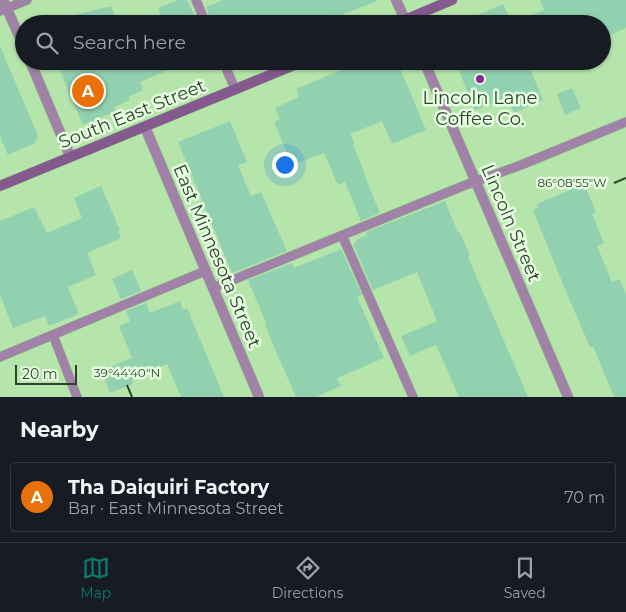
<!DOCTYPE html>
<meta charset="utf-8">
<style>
body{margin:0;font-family:Montserrat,sans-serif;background:#20242c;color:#f1f3f6}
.scale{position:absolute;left:15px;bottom:12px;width:62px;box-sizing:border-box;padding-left:5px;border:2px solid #2f422b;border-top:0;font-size:14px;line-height:18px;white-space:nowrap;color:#2f422b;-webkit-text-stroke:4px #e6ffe1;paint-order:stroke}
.you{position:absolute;left:284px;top:164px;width:18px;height:18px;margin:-12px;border:4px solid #fff;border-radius:50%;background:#1a73e8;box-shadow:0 0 0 8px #1a73e833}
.badge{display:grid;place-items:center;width:32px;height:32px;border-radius:50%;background:#0f766e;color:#fff;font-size:16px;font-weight:700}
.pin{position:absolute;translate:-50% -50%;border:2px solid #fff;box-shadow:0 1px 5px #0006}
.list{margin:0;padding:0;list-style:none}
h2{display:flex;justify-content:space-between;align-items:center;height:65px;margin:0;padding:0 20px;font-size:21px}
h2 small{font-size:16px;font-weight:400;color:#9ea1a6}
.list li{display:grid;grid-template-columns:32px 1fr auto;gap:15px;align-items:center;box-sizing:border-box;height:70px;margin:0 10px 10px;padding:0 10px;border:1px solid #363941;border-radius:5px}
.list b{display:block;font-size:19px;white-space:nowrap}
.list p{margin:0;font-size:16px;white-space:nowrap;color:#9ea1a6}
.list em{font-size:16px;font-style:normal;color:#9ea1a6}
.icon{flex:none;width:28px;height:28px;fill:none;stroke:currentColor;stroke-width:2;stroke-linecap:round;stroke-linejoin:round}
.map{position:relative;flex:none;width:626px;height:397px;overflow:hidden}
.search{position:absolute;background:#171b24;box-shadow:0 1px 4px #0004;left:15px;right:15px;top:15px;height:55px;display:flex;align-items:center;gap:12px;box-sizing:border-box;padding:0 18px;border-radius:28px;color:#9ea1a6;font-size:19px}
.sheet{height:145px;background:#171b24}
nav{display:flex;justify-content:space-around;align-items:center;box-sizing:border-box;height:70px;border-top:1px solid #363941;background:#171b24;font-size:14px;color:#9ea1a6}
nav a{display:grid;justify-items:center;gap:2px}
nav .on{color:#0f766e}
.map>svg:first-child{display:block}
</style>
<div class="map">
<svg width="626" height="397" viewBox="0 0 626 397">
<rect width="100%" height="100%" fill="#b5e5ab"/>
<path fill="#92d1af" d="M 178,0 L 187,0 L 199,24 L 165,24 L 158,8 Z
M 223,0 L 377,0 L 377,1 L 334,18 L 332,14 L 309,24 L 212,24 L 206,7 Z
M 540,0 L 626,0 L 626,28 L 602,38 L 602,24 L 512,24 L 544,10 Z
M 503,4 L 512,24 L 456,24 Z
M 111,6 L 118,24 L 64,24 L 63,18 Z
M 0,46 L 38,136 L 35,143 L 8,155 L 0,136 Z
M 73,61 L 189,61 L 140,82 L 143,90 L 128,97 L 130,100 L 114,107 L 116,111 L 83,125 L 60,71 L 75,65 Z
M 362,61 L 397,61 L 426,130 L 392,144 L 382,121 L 350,134 L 355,144 L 353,145 L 365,174 L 364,174 L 380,213 L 361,221 L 345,182 L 338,185 L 324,153 L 292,165 L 274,122 L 280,119 L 275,108 L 299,97 L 296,89 Z
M 455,61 L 527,61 L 543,100 L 514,113 L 507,97 L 475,110 Z
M 572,88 L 581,108 L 565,115 L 557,94 Z
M 230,121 L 247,162 L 238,165 L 251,196 L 261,192 L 287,251 L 232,273 L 178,142 Z
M 584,184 L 596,212 L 592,214 L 604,243 L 597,246 L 612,282 L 620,279 L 626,295 L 626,397 L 614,397 L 593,346 L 590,347 L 567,294 L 533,210 L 539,207 L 537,204 Z
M 101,186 L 120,230 L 118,231 L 121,238 L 87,253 L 96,275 L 68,287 L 79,314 L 49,326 L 45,316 L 13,328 L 0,295 L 0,221 L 34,207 L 47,233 L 82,218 L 74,198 Z
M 445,201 L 458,233 L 460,232 L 470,256 L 468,257 L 528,397 L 459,397 L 436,345 L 410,356 L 401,336 L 437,321 L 417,272 L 373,290 L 353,244 L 357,242 L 356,240 L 367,235 L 366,232 Z
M 341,249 L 362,295 L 357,297 L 384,358 L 337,378 L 341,386 L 316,397 L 296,397 L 275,349 L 265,324 L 266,323 L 248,280 L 292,263 L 294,268 Z
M 132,270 L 141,291 L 121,299 L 112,279 Z
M 180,301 L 183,310 L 187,308 L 224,397 L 181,397 L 167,364 L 131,380 L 133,384 L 110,393 L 101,371 L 132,358 L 119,326 L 130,321 L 126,311 L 146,303 L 150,313 Z"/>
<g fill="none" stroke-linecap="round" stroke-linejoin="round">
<g stroke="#98c18f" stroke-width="10">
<path id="lane" d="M 196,0 L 206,24
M 0,11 L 27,0
M 223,61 L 235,89
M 342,235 L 413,397
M 213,288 L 463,186 L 521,165 L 626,122
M 53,335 L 77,397
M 0,357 L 205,271"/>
</g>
<g stroke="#98c18f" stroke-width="11">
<path id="street" d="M 3,0 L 24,47
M 396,0 L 407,24
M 30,61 L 70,156
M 424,61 L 568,397
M 145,127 L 259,397"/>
</g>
<g stroke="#98c18f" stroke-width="11">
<path id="secondary" d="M 395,24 L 452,0
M 0,186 L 304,61"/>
</g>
<use href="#lane" stroke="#a082a6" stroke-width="9"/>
<use href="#street" stroke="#a082a6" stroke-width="10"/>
<use href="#secondary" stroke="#84598e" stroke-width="10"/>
</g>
<path fill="none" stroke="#2f422b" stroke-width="2" d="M 614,183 L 626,178M 127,385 L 132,397"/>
<circle fill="#852b98" stroke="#e6ffe1" stroke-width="2" cx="480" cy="79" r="5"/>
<g text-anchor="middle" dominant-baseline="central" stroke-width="5" stroke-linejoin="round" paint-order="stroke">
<g font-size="18" fill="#2f422b" stroke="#e6ffe1">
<text x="480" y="98">Lincoln Lane<tspan x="480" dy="21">Coffee Co.</tspan></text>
</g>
<g font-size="18" fill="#2f422b" stroke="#e6ffe1">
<text transform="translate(132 114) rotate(-22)">South East Street</text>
<text transform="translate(511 223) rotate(67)">Lincoln Street</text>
<text transform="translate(217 256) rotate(67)">East Minnesota Street</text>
</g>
</g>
<g font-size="12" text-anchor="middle" fill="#2f422b" stroke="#e6ffe1" stroke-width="5" stroke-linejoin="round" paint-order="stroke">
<text x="572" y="187">86°08'55"W</text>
<text x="127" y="377">39°44'40"N</text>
</g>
</svg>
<div class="scale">20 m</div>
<div class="you"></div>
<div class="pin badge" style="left:88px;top:91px;background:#e8710a">A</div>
<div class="search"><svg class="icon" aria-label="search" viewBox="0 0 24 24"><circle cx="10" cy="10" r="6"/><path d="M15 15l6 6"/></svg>Search here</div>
</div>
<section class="sheet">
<h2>Nearby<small></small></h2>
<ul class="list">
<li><span class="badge" style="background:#e8710a">A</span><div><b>Tha Daiquiri Factory</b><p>Bar · East Minnesota Street</p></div><em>70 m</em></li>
</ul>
</section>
<nav>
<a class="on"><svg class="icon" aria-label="map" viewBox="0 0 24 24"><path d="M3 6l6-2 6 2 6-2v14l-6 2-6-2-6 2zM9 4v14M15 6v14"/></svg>Map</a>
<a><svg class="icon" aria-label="directions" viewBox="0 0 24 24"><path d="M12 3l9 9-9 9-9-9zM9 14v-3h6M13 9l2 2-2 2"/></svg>Directions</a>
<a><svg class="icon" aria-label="saved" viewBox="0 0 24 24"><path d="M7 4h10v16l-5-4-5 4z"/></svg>Saved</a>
</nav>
